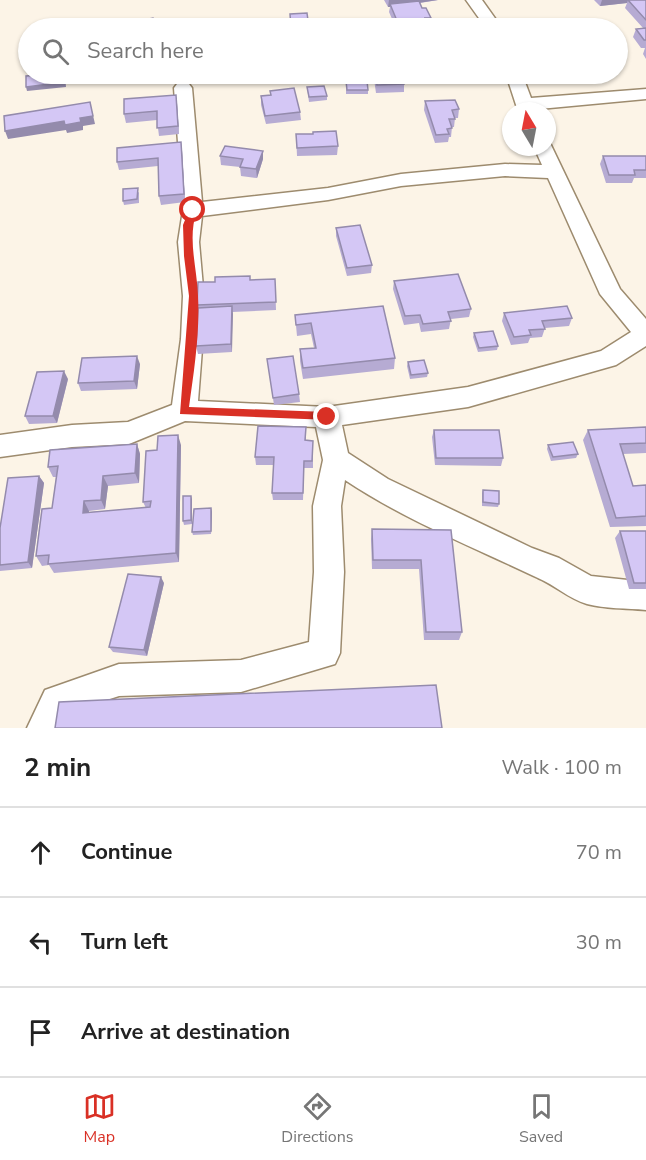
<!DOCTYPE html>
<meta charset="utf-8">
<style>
body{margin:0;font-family:"Nunito Sans",sans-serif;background:#f6f6f6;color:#222}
.compass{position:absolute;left:502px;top:102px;width:54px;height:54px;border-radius:50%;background:#fff;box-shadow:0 2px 4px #0004;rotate:350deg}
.stop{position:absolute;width:18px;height:18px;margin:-14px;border:4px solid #d93025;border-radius:50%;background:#fff}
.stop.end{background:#d93025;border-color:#fff;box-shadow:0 2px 6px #0008}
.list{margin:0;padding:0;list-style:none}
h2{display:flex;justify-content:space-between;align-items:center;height:78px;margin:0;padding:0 24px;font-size:26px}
h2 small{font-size:20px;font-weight:400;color:#767676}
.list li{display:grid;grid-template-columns:39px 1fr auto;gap:18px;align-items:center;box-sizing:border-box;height:90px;padding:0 24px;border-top:2px solid #e0e0e0}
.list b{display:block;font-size:22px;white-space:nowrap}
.list em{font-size:20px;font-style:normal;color:#767676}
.icon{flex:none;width:33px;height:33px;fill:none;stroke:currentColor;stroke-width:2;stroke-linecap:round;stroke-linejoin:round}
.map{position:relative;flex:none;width:646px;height:728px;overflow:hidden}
.search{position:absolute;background:#fff;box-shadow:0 2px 4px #0004;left:18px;right:18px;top:18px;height:66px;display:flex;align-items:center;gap:15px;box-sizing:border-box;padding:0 21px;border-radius:33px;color:#767676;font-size:22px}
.sheet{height:348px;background:#fff}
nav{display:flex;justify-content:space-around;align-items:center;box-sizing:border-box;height:84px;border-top:2px solid #e0e0e0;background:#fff;font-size:16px;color:#767676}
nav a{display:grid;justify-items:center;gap:3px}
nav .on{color:#d93025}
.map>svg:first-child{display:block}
</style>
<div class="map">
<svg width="646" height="728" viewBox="0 0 646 728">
<rect width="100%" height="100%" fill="#fcf4e7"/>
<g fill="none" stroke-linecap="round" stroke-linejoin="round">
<g stroke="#9d8b6e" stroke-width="3">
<path id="street" d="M 466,0 L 482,0 L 502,28 L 486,28 Z
M 506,74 L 522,74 L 531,98 L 646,89 L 646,99 L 518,111 Z
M 183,83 L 189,84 L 192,88 L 202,202 L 328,188 L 401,174 L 505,164 L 542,165 L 534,147 L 547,147 L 547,142 L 550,143 L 620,289 L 646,319 L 646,346 L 616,365 L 468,407 L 342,425 L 348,453 L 388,479 L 532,548 L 559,558 L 591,576 L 646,582 L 646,610 C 627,608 605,609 587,604 C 569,599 555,585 538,578 C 473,547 405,520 345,480 L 341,506 L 344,572 L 340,653 L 335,664 L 241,692 L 119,696 L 67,713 L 60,728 L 27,728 L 45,690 L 119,664 L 241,660 L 309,642 L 314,572 L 313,506 L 323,460 L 316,427 L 185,421 L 129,444 L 72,447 L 0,457 L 0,435 L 72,425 L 128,422 L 172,405 L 181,339 L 183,296 L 178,242 L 183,210 L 174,88 L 177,84 ZM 505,176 L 548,178 L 600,294 L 631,332 L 601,351 L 468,387 L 327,407 L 198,401 L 205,310 L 199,242 L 202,216 L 328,200 L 401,186 Z"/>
</g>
<use href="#street" fill="#fff" fill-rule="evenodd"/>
</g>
<path fill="#b6abd3" d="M 384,0 L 438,0 L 420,3 L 422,8 L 431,18 L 430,26 L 428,26 L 429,28 L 396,28 L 389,12 L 390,7 L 388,7 Z
M 594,0 L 646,0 L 646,59 L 643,54 L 645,48 L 641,48 L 633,37 L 636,29 L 643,28 L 625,8 L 627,3 L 600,6 Z
M 374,74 L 402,74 L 404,84 L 404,92 L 376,93 L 374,79 Z
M 346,81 L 368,90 L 368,94 L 346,94 Z
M 307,87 L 327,96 L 327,100 L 309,102 Z
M 270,91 L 300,112 L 301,120 L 266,124 L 261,105 L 261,96 L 271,95 Z
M 425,101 L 459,109 L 458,118 L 455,118 L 454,127 L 452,127 L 451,137 L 449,137 L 448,142 L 435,143 L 424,110 Z
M 177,103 L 179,134 L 159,136 L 157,120 L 126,123 L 124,114 Z
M 296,134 L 313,134 L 338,146 L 337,155 L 297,156 Z
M 182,150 L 185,202 L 161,205 L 159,196 L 158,166 L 119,170 L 117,162 Z
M 263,151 L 263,159 L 257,178 L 241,176 L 240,167 L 221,165 L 220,156 Z
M 603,156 L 646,156 L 646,178 L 634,178 L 632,183 L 606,183 L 600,164 Z
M 139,192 L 139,203 L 124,205 L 123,201 Z
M 336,228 L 372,265 L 371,273 L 347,276 L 336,236 Z
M 275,279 L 276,310 L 232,312 L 232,352 L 198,354 L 196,346 L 198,310 L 197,305 L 250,280 Z
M 394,281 L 471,309 L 469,317 L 451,319 L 449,329 L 421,332 L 419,323 L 404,325 L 393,289 Z
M 504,313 L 572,318 L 569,326 L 545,328 L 542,337 L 530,338 L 528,343 L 511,345 L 502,321 Z
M 295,315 L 395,358 L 394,369 L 303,379 L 300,361 L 300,349 L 314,348 L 311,334 L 297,336 Z
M 474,333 L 498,346 L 497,350 L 478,352 L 473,337 Z
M 267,359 L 299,394 L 300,402 L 274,405 Z
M 408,362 L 428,373 L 427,377 L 410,379 L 407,366 Z
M 140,364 L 137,389 L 81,391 L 78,383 Z
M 68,379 L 57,423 L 29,424 L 25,416 Z
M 646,427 L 646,453 L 623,454 L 633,486 L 646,485 L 646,526 L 610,527 L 583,440 L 588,430 Z
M 434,430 L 503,458 L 501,466 L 435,465 L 432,437 Z
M 306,434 L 306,440 L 313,441 L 313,468 L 304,468 L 303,500 L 273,500 L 272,493 L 274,465 L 256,465 L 255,457 Z
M 137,444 L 140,454 L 139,483 L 108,486 L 105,509 L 89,511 L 89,512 L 146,508 L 143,502 L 157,450 L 181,445 L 179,562 L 54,573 L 49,565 L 42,566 L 36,556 L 52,508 L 56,477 L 53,477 L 48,467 Z
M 548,445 L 578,454 L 576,458 L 551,461 L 547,449 Z
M 39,476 L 44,483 L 32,568 L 0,571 L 0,528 Z
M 483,490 L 499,504 L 498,507 L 482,506 L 482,493 Z
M 192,499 L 192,524 L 184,525 L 183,521 Z
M 211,508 L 212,512 L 211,534 L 193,535 L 192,532 Z
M 372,529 L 451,530 L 462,632 L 459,640 L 424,640 L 419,569 L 372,569 L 371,539 Z
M 620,531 L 646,531 L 646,589 L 629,589 L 615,538 Z
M 164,583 L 147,656 L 113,652 L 109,647 Z"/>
<path fill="#948bac" d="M 389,0 L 438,0 L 391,7 L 390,4 L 390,7 L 388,7 Z
M 602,0 L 628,0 L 627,3 L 600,6 Z
M 156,26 L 156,28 L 146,28 L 146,27 Z
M 65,74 L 66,87 L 27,91 L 26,87 Z
M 176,95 L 177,103 L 179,134 L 178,126 Z
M 90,102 L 95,124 L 83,126 L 83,130 L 67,133 L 66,130 L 8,139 L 5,131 L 80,118 Z
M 181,142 L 182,150 L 185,202 L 184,194 Z
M 263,151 L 263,159 L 257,178 L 256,169 Z
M 232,306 L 233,314 L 232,352 L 231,344 Z
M 137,356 L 140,364 L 137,389 L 134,381 Z
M 64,371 L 68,379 L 57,423 L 53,416 Z
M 178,435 L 181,445 L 179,562 L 176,553 Z
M 137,444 L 140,454 L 139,483 L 135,473 Z
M 39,476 L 44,483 L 32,568 L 28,562 Z
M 103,476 L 108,486 L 105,509 L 101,500 Z
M 191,496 L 192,499 L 192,524 L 191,520 Z
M 84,501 L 89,511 L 88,523 L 83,513 Z
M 211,508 L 212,512 L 211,534 Z
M 161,577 L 164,583 L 147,656 L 144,650 Z"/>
<path fill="#d4c7f5" stroke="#948bac" stroke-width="1.5" d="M 628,0 L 646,0 L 646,20 Z
M 419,1 L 422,8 L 426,8 L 431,18 L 425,18 L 429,28 L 400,28 L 390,4 Z
M 307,13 L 309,28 L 268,28 L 291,28 L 290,14 Z
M 153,18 L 156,26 L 146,27 L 144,20 Z
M 394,25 L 394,28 L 344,28 L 344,26 Z
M 646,28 L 646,40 L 644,40 L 636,29 Z
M 53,74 L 65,74 L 65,82 L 26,87 L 26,76 Z
M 375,74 L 402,74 L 404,84 L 377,85 Z
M 346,81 L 367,81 L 368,90 L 347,90 Z
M 324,86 L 327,96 L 309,97 L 307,87 Z
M 294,88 L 300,112 L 265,116 L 261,96 L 271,95 L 270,91 Z
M 176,95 L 178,126 L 157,128 L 157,111 L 124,114 L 124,99 Z
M 455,100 L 459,109 L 452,110 L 455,119 L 449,119 L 452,128 L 447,129 L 449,134 L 436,135 L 425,101 Z
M 90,102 L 93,116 L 80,118 L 81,122 L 65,125 L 64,121 L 5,131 L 4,116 Z
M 336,131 L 338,146 L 297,148 L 296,134 L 313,134 L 313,132 Z
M 181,142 L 184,194 L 159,196 L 158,158 L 117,162 L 117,148 Z
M 225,146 L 263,151 L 256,169 L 240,167 L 243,159 L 220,156 Z
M 603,156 L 646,156 L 646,170 L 634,170 L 635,175 L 609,175 Z
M 138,188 L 137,199 L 123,201 L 123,189 Z
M 360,225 L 372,265 L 347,268 L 336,228 Z
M 458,274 L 471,309 L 448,312 L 451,321 L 423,324 L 420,315 L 405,316 L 394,281 Z
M 250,276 L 250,280 L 275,279 L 276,302 L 197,305 L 198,282 L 215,282 L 215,277 Z
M 232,306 L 231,344 L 196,346 L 198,308 Z
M 383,306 L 395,358 L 303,368 L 300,349 L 316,348 L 311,323 L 296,325 L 295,315 Z
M 567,306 L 572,318 L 542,321 L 545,329 L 529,330 L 531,335 L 514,337 L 504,313 Z
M 493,331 L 498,346 L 479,348 L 474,333 Z
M 137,356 L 134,381 L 78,383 L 82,358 Z
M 293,356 L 299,394 L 273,398 L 267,359 Z
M 424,360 L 428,373 L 411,375 L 408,362 Z
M 64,371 L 53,416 L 25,416 L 37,372 Z
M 258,426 L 306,427 L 305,440 L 313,441 L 312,461 L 304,461 L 303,493 L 272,493 L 274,457 L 255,457 Z
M 646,427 L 646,443 L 620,444 L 633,486 L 646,485 L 646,516 L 616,518 L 588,430 Z
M 434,430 L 499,430 L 503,458 L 436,458 Z
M 178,435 L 176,553 L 48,564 L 49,555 L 36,556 L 42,509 L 52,508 L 58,466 L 48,467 L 50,450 L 137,444 L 135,473 L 103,476 L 101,500 L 84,501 L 83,513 L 150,507 L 151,501 L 143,502 L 146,451 L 157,450 L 158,436 Z
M 573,442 L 578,454 L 553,457 L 548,445 Z
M 39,476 L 28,562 L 0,565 L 0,528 L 8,478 Z
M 483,490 L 499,491 L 499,504 L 483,502 Z
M 183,496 L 191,496 L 191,520 L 183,521 Z
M 211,508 L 211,531 L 192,532 L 194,509 Z
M 372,529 L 451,530 L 462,632 L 426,632 L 421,560 L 373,560 Z
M 620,531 L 646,531 L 646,583 L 634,583 Z
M 128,574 L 161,577 L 144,650 L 109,647 Z
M 436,685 L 442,728 L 55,728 L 59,702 Z"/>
<path fill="#d93025" d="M 193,207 L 197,210 C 187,239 197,266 198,296 C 200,333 194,371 189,407 L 327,412 L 330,414 L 330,420 L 180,414 L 189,296 L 184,256 L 183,225 L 189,210 Z"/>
</svg>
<svg class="compass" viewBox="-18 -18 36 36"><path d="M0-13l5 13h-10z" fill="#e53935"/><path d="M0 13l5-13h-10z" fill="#767676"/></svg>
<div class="stop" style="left:193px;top:210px"></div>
<div class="stop end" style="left:327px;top:417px"></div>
<div class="search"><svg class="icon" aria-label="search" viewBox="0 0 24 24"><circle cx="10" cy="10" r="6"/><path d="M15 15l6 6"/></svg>Search here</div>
</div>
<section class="sheet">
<h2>2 min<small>Walk · 100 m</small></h2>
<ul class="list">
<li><svg class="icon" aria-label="ahead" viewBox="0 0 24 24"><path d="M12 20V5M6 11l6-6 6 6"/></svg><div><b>Continue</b></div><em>70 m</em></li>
<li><svg class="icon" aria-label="left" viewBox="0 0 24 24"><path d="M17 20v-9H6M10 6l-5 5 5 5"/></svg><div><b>Turn left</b></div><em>30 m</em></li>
<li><svg class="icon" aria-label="arrive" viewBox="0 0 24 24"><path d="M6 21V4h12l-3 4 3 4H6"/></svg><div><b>Arrive at destination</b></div></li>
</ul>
</section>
<nav>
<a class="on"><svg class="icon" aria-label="map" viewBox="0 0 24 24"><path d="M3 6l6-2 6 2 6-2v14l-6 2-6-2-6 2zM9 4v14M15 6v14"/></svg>Map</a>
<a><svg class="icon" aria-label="directions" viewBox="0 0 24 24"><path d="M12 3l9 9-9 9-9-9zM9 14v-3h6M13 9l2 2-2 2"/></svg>Directions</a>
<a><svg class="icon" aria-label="saved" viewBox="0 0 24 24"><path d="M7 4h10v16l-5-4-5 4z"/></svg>Saved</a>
</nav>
